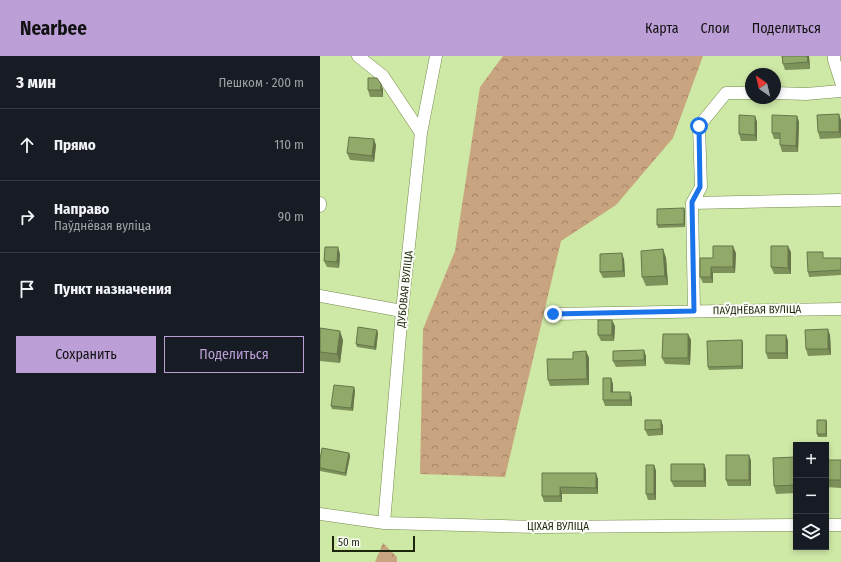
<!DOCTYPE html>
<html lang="ru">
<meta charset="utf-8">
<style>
body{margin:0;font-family:"Fira Sans Condensed",sans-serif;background:#242831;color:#f1f3f6}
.controls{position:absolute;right:12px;bottom:12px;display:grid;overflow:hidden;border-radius:0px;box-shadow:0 2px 6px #0003}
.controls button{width:36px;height:36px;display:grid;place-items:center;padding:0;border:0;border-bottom:1px solid #363941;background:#171b24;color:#f1f3f6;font:20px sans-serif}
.compass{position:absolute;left:425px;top:12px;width:36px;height:36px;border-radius:50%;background:#171b24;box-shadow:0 2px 6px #0003;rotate:326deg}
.scale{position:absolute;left:12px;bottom:10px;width:83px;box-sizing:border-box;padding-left:4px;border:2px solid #1d260c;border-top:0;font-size:11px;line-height:14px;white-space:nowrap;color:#1d260c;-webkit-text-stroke:3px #fcfff8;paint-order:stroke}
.stop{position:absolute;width:12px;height:12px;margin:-9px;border:3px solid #1a73e8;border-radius:50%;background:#fff}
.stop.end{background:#1a73e8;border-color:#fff;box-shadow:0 1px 4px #0008}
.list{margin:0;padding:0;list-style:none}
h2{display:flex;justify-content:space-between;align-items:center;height:52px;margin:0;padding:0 16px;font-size:17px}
h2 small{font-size:13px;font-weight:400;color:#9ea1a6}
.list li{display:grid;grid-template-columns:26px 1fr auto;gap:12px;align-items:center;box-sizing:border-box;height:72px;padding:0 16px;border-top:1px solid #363941}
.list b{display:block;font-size:15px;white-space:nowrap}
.list p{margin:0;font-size:13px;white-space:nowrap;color:#9ea1a6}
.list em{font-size:13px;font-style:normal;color:#9ea1a6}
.actions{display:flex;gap:8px;padding:12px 16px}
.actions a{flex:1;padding:9px 0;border:1px solid #bb9fd6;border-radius:0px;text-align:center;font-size:14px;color:#bb9fd6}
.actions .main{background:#bb9fd6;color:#111}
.icon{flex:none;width:22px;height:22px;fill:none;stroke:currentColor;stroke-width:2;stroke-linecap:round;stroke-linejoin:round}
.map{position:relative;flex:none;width:521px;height:506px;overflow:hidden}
header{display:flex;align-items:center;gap:24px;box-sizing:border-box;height:56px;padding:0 20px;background:#bb9fd6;color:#111}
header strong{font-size:19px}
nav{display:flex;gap:22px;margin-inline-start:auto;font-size:14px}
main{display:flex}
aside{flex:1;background:#171b24}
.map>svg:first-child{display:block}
</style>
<header>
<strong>Nearbee</strong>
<nav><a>Карта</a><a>Слои</a><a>Поделиться</a></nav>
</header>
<main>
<aside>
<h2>3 мин<small>Пешком · 200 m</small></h2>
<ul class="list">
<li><svg class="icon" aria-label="ahead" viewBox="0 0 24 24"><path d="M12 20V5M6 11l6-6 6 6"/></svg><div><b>Прямо</b></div><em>110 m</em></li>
<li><svg class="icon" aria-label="right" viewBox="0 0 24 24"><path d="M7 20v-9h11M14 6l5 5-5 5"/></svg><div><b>Направо</b><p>Паўднёвая вуліца</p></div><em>90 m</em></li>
<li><svg class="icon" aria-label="arrive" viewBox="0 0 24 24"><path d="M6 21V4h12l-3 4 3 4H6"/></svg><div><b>Пункт назначения</b></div></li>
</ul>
<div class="actions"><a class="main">Сохранить</a><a>Поделиться</a></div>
</aside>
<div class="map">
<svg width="521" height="506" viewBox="0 0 521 506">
<defs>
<pattern id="forest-crowns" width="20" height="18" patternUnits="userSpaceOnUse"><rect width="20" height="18" fill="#c9a480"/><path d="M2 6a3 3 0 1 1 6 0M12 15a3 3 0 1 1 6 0" fill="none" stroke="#a38567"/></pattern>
</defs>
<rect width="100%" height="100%" fill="#cee8a6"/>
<path fill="url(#forest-crowns)" d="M 183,0 L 383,0 L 353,82 L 296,149 L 241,185 L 185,421 L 100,418 L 103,273 L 135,195 L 160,31 Z
M 63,487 L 77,501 L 77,506 L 55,506 Z"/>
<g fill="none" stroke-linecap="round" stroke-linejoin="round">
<g stroke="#748a4d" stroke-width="13">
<path id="minor" d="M 38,0 L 63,20 L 101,77
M 514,0 L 514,4 L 521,26
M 455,37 L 486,38 L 521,35
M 0,147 L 0,150
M 372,147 L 381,131 L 379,70 L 406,37 L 431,37
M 0,240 L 82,255
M 374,255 L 372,147 L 521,144
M 233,258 L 521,253
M 0,458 L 64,467 L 217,471 L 476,469
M 64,467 L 82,255 L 101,77 L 116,0
M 506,469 L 521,469"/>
</g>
<use href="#minor" stroke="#fff" stroke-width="12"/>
</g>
<path fill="#7d915a" d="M 462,0 L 489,0 L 490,13 L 465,14 L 463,8 Z
M 61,28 L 63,34 L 63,41 L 50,41 L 48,34 Z
M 435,60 L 437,66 L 437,85 L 421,85 L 419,78 Z
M 477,60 L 479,66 L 478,96 L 462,96 L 460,89 L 460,83 L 454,83 L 452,77 Z
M 521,64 L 521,82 L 500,83 L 498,76 Z
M 56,89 L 54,106 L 30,104 L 27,97 Z
M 364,152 L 365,155 L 365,171 L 338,172 L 337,169 Z
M 343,193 L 346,202 L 348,229 L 326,230 L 322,221 Z
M 471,196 L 471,218 L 454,218 L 451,211 Z
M 416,197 L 415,217 L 393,217 L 393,227 L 383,227 L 380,221 L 393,202 Z
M 20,198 L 19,212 L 7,211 L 4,205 Z
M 504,202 L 521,202 L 521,219 L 489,221 L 488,216 Z
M 304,203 L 305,221 L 283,222 L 280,216 Z
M 295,270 L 294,285 L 281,285 L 278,279 Z
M 0,272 L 23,284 L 20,307 L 0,305 Z
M 58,277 L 56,294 L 37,291 L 36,288 Z
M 368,278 L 371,284 L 370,309 L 345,308 L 342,302 Z
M 466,279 L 468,285 L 468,303 L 448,303 L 446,297 Z
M 510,279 L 511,299 L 488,300 L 486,293 Z
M 423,287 L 423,313 L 389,314 L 388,311 Z
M 266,295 L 269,302 L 269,329 L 230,330 L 228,324 L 253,303 Z
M 326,300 L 326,310 L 296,311 L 293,305 Z
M 291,322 L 293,328 L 293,336 L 310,336 L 312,342 L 312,350 L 285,350 L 283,344 Z
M 35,334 L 33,355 L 12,353 L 11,350 Z
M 341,364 L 343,370 L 343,379 L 328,380 L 325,374 Z
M 506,364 L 507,367 L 507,381 L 498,381 L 497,378 Z
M 29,397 L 30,400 L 26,420 L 0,415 L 0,403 Z
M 429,399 L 431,405 L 431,430 L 408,430 L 406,424 Z
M 476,401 L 476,437 L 456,438 L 454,430 Z
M 506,404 L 521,404 L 521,432 L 506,431 Z
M 384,408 L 386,414 L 386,431 L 354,431 L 351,425 Z
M 334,409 L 336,415 L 336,444 L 328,444 L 326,438 Z
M 222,417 L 278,423 L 278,438 L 242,438 L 242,446 L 224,446 L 222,440 Z"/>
<path fill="#66764a" d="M 487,0 L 489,0 L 490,13 L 488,6 Z
M 61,28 L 63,34 L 63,41 L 61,34 Z
M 519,58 L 521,64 L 521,80 L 519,76 Z
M 435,60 L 437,66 L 437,85 L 435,79 Z
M 477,60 L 479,66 L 478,96 L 476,90 Z
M 54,83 L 56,89 L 54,106 L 52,100 Z
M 364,152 L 365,155 L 365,171 L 364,168 Z
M 413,190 L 416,197 L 415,217 L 413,211 Z
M 468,190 L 471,196 L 471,218 L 468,212 Z
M 18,191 L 20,198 L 19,212 L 17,206 Z
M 343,193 L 346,202 L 348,229 L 345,220 Z
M 302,197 L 304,203 L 305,221 L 303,215 Z
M 391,211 L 393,217 L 393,227 L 391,221 Z
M 292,264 L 295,270 L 294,285 L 292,279 Z
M 508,273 L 510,279 L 511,299 L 508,293 Z
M 57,274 L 58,277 L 56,294 L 54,291 Z
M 20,275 L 23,284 L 20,307 L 17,298 Z
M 368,278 L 371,284 L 370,309 L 368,302 Z
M 466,279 L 468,285 L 468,303 L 466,297 Z
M 422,284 L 423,287 L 423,313 L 422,310 Z
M 324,294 L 326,300 L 326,310 L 324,304 Z
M 266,295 L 269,302 L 269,329 L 267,323 Z
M 291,322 L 293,328 L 293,342 L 291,336 Z
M 34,331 L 35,334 L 33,355 L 31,352 Z
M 310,336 L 312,342 L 312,350 L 310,344 Z
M 341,364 L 343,370 L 343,379 L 341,373 Z
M 506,364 L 507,367 L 507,381 L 506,378 Z
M 29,397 L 30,400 L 26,420 L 25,417 Z
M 429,399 L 431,405 L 431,430 L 429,424 Z
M 384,408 L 386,414 L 386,431 L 384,425 Z
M 334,409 L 336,415 L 336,444 L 334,438 Z
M 276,417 L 278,423 L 278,438 L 276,432 Z
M 240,431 L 242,438 L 242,446 L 240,440 Z"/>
<path fill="#91a969" stroke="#66764a" d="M 462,0 L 487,0 L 488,6 L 463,8 Z
M 48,22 L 57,22 L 61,28 L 61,34 L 48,34 Z
M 519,58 L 519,76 L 498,76 L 497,59 Z
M 419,59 L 435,60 L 435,79 L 419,78 Z
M 452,59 L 477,60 L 476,90 L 460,89 L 460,77 L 452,77 Z
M 29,81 L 54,83 L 52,100 L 27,97 Z
M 364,152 L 364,168 L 337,169 L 337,153 Z
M 393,190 L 413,190 L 413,211 L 391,211 L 391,221 L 380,221 L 380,202 L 393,202 Z
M 451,190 L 468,190 L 468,212 L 451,211 Z
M 5,191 L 18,191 L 17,206 L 4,205 Z
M 343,193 L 345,220 L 322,221 L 321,195 Z
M 487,196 L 503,196 L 503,202 L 521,202 L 521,214 L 488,216 Z
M 302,197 L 303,215 L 280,216 L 280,198 Z
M 278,264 L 292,264 L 292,279 L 278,279 Z
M 38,271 L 57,274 L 54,291 L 36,288 Z
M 0,272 L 20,275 L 17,298 L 0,296 Z
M 508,273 L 508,293 L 486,293 L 485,274 Z
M 343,278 L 368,278 L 368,302 L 342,302 Z
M 446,279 L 466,279 L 466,297 L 446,297 Z
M 422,284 L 422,310 L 388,311 L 387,285 Z
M 324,294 L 324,304 L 293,305 L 293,295 Z
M 266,295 L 267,323 L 228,324 L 227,303 L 253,303 L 253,296 Z
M 283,322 L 291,322 L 291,336 L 310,336 L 310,344 L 283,344 Z
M 14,329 L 34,331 L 31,352 L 11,350 Z
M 325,364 L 341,364 L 341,373 L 325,374 Z
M 497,364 L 506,364 L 506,378 L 497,378 Z
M 2,392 L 29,397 L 25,417 L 0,412 L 0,403 Z
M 406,399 L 429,399 L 429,424 L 406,424 Z
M 476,401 L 476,429 L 454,430 L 453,402 Z
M 506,404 L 521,404 L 521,424 L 506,424 Z
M 351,408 L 384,408 L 384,425 L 351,425 Z
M 326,409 L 334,409 L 334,438 L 326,438 Z
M 222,417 L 276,417 L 276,432 L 240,431 L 240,440 L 222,440 Z"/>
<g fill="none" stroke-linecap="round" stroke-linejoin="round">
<path stroke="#1a73e8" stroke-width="5" d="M 233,258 L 374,255 L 372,146 L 380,131 L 379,70"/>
</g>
<g text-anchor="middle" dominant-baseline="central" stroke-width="4" stroke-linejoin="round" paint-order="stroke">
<g font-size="11" fill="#1d260c" stroke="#fcfff8">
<text transform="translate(85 233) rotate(-84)">ДУБОВАЯ ВУЛІЦА</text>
<text transform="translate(437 254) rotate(-1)">ПАЎДНЁВАЯ ВУЛІЦА</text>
<text x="238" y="470">ЦІХАЯ ВУЛІЦА</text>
</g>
</g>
</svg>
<div class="controls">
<button>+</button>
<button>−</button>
<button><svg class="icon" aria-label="layers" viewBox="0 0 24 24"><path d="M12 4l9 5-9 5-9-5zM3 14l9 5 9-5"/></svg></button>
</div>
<svg class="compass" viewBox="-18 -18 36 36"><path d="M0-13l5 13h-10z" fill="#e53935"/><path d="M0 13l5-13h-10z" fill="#9ea1a6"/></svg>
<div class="scale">50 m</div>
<div class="stop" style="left:379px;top:70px"></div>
<div class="stop end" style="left:233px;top:258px"></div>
</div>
</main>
